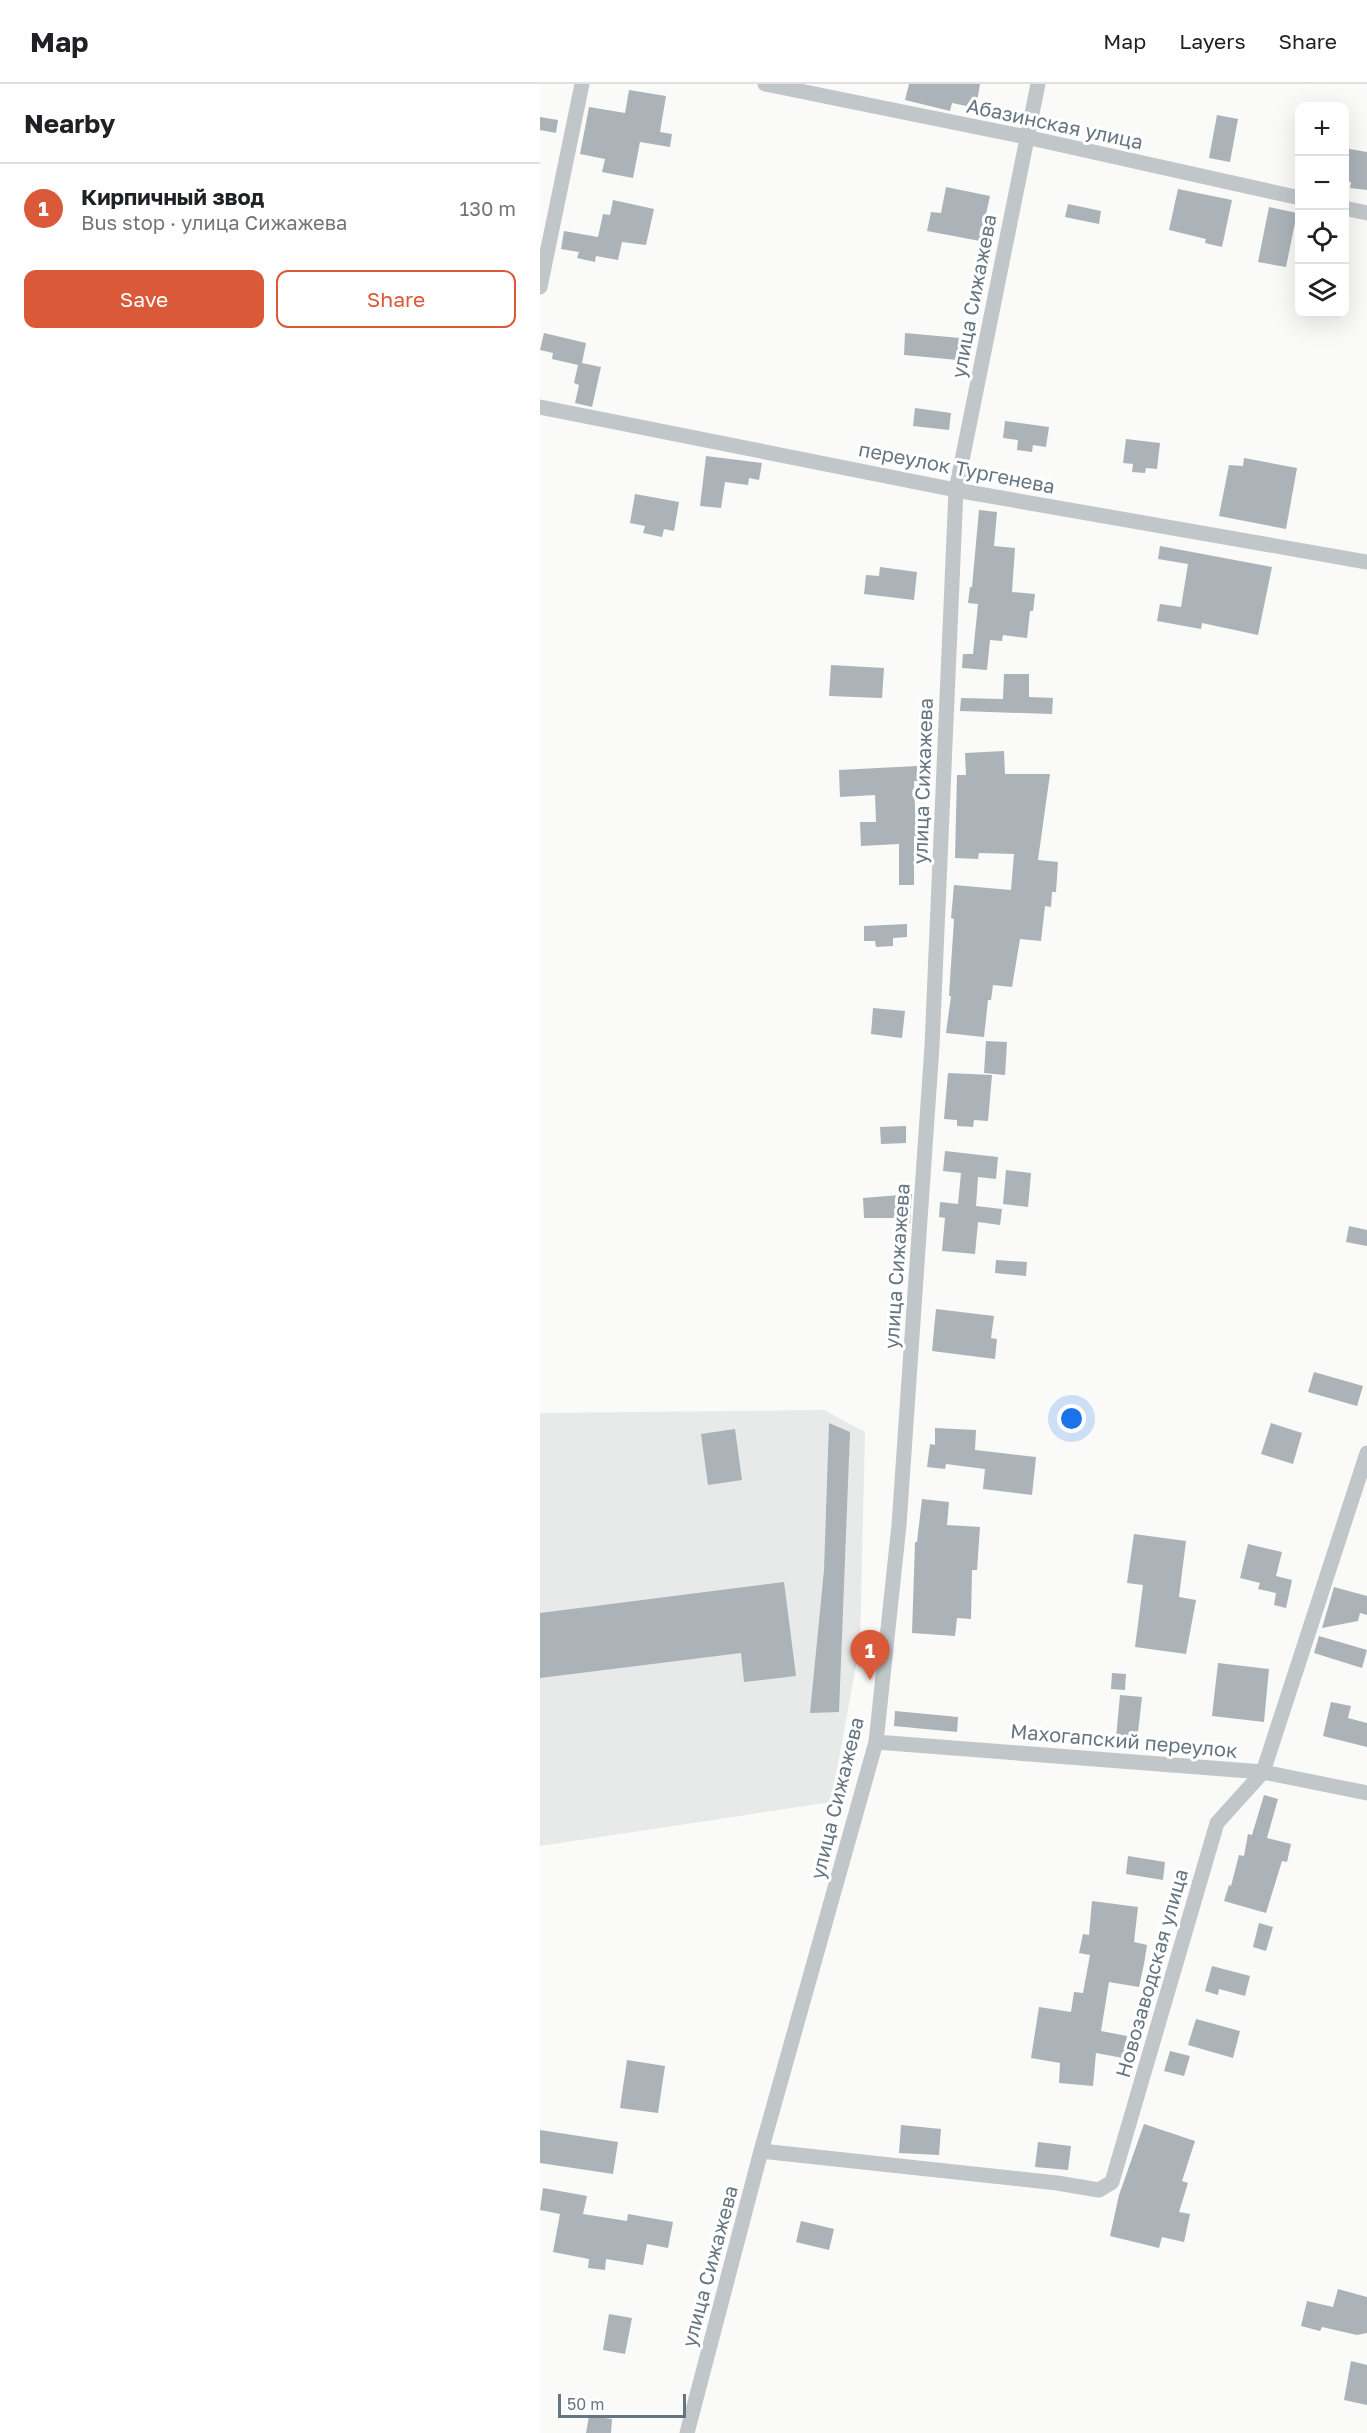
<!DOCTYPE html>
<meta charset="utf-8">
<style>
body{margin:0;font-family:"Golos Text",sans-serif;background:#f2f2f2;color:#202124}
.controls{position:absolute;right:18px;top:18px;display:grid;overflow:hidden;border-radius:12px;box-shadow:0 6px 24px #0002}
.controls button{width:54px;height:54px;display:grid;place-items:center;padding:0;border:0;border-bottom:2px solid #e0e0e0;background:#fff;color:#202124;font:30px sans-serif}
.scale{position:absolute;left:18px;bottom:15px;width:128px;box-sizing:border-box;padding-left:6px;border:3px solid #667681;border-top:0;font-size:16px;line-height:21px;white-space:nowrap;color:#667681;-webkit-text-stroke:4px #fff;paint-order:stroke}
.you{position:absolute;left:532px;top:1335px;width:21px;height:21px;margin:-15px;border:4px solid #fff;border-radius:50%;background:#1a73e8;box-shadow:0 0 0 9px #1a73e833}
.badge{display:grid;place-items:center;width:39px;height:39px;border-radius:50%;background:#da5938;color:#fff;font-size:20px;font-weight:700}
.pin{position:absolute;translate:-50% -50px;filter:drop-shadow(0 2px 3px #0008)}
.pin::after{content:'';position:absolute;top:32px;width:21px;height:18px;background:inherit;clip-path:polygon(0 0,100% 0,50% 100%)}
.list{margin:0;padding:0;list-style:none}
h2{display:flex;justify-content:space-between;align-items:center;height:78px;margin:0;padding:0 24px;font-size:26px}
h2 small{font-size:20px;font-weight:400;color:#757577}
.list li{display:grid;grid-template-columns:39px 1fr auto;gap:18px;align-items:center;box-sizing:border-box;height:90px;padding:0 24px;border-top:2px solid #e0e0e0}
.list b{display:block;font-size:22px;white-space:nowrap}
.list p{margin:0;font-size:20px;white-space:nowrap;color:#757577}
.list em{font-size:20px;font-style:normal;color:#757577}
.actions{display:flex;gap:12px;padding:18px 24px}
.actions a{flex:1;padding:14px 0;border:2px solid #da5938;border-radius:12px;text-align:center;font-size:21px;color:#da5938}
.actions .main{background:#da5938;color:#fff}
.icon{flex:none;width:33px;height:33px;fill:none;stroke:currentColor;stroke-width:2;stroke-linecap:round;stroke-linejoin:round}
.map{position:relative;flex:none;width:827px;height:2349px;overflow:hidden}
header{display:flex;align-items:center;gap:36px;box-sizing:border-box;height:84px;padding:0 30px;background:#fff;border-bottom:2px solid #e0e0e0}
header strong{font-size:28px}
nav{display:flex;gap:33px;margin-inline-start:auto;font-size:21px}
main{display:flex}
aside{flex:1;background:#fff}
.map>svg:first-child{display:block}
</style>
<header>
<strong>Map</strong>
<nav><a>Map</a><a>Layers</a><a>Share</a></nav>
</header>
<main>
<aside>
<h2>Nearby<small></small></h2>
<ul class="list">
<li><span class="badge">1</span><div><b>Кирпичный звод</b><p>Bus stop · улица Сижажева</p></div><em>130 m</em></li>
</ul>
<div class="actions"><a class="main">Save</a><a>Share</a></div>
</aside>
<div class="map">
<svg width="827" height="2349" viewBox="0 0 827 2349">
<rect width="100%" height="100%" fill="#fafaf8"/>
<path fill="#e8e9e9" d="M 284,1326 L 325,1348 L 320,1560 L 291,1718 L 0,1762 L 0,1329 Z"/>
<path fill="#abb3b8" d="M 369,0 L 440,0 L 436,24 L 412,19 L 410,27 L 365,16 Z
M 89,6 L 126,12 L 120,48 L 132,50 L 130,63 L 100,58 L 93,94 L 62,88 L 65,75 L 40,70 L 49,23 L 85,29 Z
M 677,31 L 698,35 L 690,78 L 669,74 Z
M 0,33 L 18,36 L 16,49 L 0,46 Z
M 804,64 L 827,68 L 827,106 L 810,104 L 811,98 L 804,97 Z
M 406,103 L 450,112 L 440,157 L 387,147 L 391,128 L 401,129 Z
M 638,105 L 692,116 L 682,163 L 665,159 L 666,155 L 629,146 Z
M 73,116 L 114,125 L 106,161 L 82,158 L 78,176 L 56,172 L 55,178 L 37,174 L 39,168 L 21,165 L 24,147 L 58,153 L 63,130 L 70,131 Z
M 528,120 L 561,127 L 559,140 L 525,133 Z
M 729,123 L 757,129 L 746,183 L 718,178 Z
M 4,249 L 46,259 L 42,279 L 61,283 L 52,323 L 35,319 L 39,301 L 34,299 L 38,281 L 12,275 L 13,269 L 0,266 Z
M 365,249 L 420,254 L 418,276 L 364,271 Z
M 375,324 L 411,329 L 409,346 L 373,342 Z
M 465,337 L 509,343 L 506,363 L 493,361 L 492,368 L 477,366 L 478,356 L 463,354 Z
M 586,355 L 620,359 L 617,385 L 606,384 L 605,389 L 592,388 L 593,380 L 583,379 Z
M 166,372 L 222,379 L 219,396 L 209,394 L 208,401 L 185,398 L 181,424 L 160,422 Z
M 704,374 L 757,384 L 746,445 L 679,432 L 689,381 L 703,382 Z
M 95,410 L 139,418 L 134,447 L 124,445 L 122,453 L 103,449 L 105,442 L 90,439 Z
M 439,426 L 457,428 L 454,462 L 475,464 L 472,508 L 495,510 L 493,527 L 490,527 L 487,554 L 463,551 L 462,557 L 450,556 L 447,586 L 422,584 L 423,570 L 433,570 L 438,520 L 428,519 L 430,503 L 432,503 Z
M 620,462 L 732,483 L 718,551 L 662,539 L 661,545 L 617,537 L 620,520 L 641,523 L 648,480 L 618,475 Z
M 340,483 L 377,488 L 374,516 L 324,510 L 326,491 L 339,492 Z
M 291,581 L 344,584 L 342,614 L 289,612 Z
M 464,590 L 489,590 L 489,613 L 513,614 L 512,630 L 420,627 L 421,614 L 463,615 Z
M 464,667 L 465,690 L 510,690 L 498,776 L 518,778 L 516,808 L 512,808 L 511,823 L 505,822 L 501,857 L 480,855 L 472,903 L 453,901 L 451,916 L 448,916 L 444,953 L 406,949 L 411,912 L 409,912 L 414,835 L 411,834 L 414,801 L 471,806 L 474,770 L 439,769 L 438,775 L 415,774 L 417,691 L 426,691 L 425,669 Z
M 377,682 L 378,697 L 374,697 L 376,752 L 374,752 L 374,801 L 359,801 L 359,760 L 321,762 L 320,738 L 336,738 L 335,711 L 300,713 L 299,686 Z
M 367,840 L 367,853 L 353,854 L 353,862 L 336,863 L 335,857 L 324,857 L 324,842 Z
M 333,924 L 365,927 L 362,954 L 331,950 Z
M 446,957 L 467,958 L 465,991 L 444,989 Z
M 408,989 L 452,991 L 448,1037 L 434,1036 L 433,1043 L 417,1042 L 417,1036 L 404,1035 Z
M 366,1042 L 366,1059 L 341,1060 L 340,1043 Z
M 405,1067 L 458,1073 L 456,1095 L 438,1093 L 436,1122 L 462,1125 L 460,1141 L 438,1138 L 435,1170 L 402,1167 L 405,1134 L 399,1133 L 400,1118 L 418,1120 L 421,1089 L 403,1087 Z
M 466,1086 L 491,1089 L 488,1123 L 463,1120 Z
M 372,1110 L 370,1140 L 354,1140 L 354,1134 L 324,1134 L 323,1114 Z
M 809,1142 L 827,1146 L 827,1162 L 806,1158 Z
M 456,1176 L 487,1178 L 486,1192 L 455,1189 Z
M 396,1225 L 454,1232 L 451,1254 L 457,1255 L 455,1275 L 392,1267 Z
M 774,1288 L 823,1302 L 817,1322 L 768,1308 Z
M 289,1339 L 310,1348 L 299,1628 L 270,1629 L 284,1486 Z
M 731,1339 L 762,1349 L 753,1380 L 721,1370 Z
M 395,1344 L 436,1346 L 435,1366 L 496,1373 L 492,1411 L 443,1405 L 445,1385 L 406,1380 L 405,1385 L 387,1383 L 390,1360 L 395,1361 Z
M 195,1345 L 202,1396 L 168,1401 L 161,1350 Z
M 382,1415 L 409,1418 L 407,1441 L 440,1443 L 437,1486 L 432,1486 L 431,1535 L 417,1534 L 415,1552 L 372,1549 L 375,1458 L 377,1458 Z
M 594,1450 L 646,1457 L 639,1513 L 656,1516 L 646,1570 L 595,1563 L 603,1501 L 587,1499 Z
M 708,1460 L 742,1468 L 736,1492 L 752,1496 L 746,1524 L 734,1521 L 736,1509 L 718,1505 L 720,1499 L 700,1494 Z
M 244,1498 L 256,1592 L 204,1598 L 201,1569 L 0,1594 L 0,1529 Z
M 794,1503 L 827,1512 L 827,1531 L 820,1529 L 818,1537 L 782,1544 Z
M 779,1552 L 827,1566 L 822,1584 L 774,1569 Z
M 678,1579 L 729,1585 L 724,1638 L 672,1632 Z
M 572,1589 L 586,1590 L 585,1606 L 571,1605 Z
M 580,1611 L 602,1613 L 597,1657 L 576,1654 Z
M 791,1618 L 811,1622 L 808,1634 L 827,1639 L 827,1663 L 783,1652 Z
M 355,1627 L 418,1633 L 417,1648 L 354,1642 Z
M 724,1711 L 738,1715 L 727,1754 L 751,1760 L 747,1778 L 742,1777 L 726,1829 L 684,1817 L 689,1801 L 691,1802 L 699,1771 L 704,1772 L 708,1750 L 712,1751 Z
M 588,1772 L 625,1778 L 623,1796 L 586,1790 Z
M 552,1817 L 598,1823 L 594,1858 L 607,1861 L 604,1880 L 599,1903 L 569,1898 L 561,1947 L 587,1952 L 583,1974 L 556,1969 L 553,2002 L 519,1999 L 520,1979 L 491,1974 L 499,1923 L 531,1928 L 534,1908 L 543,1909 L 550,1871 L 539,1869 L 543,1850 L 549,1851 Z
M 719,1839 L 733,1843 L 726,1867 L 713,1863 Z
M 672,1882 L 710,1892 L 705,1912 L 679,1905 L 678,1911 L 665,1907 Z
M 656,1935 L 700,1947 L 693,1974 L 648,1961 Z
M 630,1967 L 650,1972 L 644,1992 L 624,1987 Z
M 87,1976 L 125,1982 L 118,2029 L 80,2024 Z
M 604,2040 L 655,2057 L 642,2097 L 648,2099 L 639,2128 L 650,2130 L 644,2158 L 622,2153 L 619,2164 L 570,2152 L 579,2111 Z
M 361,2041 L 401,2045 L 399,2071 L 359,2069 Z
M 0,2046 L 78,2058 L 73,2090 L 0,2079 Z
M 498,2058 L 531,2062 L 528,2086 L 495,2083 Z
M 3,2104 L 47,2112 L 43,2130 L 87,2137 L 88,2130 L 133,2138 L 128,2164 L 107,2160 L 103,2181 L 66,2175 L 65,2186 L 48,2184 L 49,2175 L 13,2168 L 20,2130 L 0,2126 Z
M 261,2137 L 294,2145 L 289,2166 L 256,2158 Z
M 798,2205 L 827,2213 L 827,2249 L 817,2251 L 782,2243 L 780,2247 L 761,2242 L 767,2217 L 793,2223 Z
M 69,2230 L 92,2234 L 85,2270 L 63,2266 Z
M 811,2277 L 827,2281 L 827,2321 L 804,2316 Z
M 49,2332 L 72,2335 L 71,2349 L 46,2349 Z"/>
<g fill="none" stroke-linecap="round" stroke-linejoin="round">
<path stroke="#c1c6c9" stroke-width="15" d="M 225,0 L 486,53 L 760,114
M 804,124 L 827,129
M 0,203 L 42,0
M 0,323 L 416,406 L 827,478
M 336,1658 L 723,1688 L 827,1709
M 221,2067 L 517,2099 L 559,2106 L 572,2098 L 677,1739 L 723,1688 L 827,1369
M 147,2349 L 221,2067 L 336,1658 L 359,1441 L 392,962 L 416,406 L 498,0"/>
</g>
<g text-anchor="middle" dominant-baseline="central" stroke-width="6" stroke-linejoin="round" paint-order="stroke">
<g font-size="20" fill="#667681" stroke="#fff">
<text transform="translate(515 39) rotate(12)">Абазинская улица</text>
<text transform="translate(433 212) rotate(-79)">улица Сижажева</text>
<text transform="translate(417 383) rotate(11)">переулок Тургенева</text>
<text transform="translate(382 697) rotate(-88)">улица Сижажева</text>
<text transform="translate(356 1182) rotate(-86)">улица Сижажева</text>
<text transform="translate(584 1656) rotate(5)">Махогапский переулок</text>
<text transform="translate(296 1714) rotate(-76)">улица Сижажева</text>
<text transform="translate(611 1889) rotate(-74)">Новозаводская улица</text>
<text transform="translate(169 2182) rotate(-75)">улица Сижажева</text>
</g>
</g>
</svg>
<div class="controls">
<button>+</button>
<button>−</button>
<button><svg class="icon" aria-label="locate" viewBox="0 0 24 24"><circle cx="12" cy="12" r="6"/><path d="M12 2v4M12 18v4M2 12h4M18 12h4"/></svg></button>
<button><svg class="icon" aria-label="layers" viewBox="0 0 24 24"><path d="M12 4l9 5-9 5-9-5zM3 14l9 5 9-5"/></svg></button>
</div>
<div class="scale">50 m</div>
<div class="you"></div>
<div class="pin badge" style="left:330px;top:1596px">1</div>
</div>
</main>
